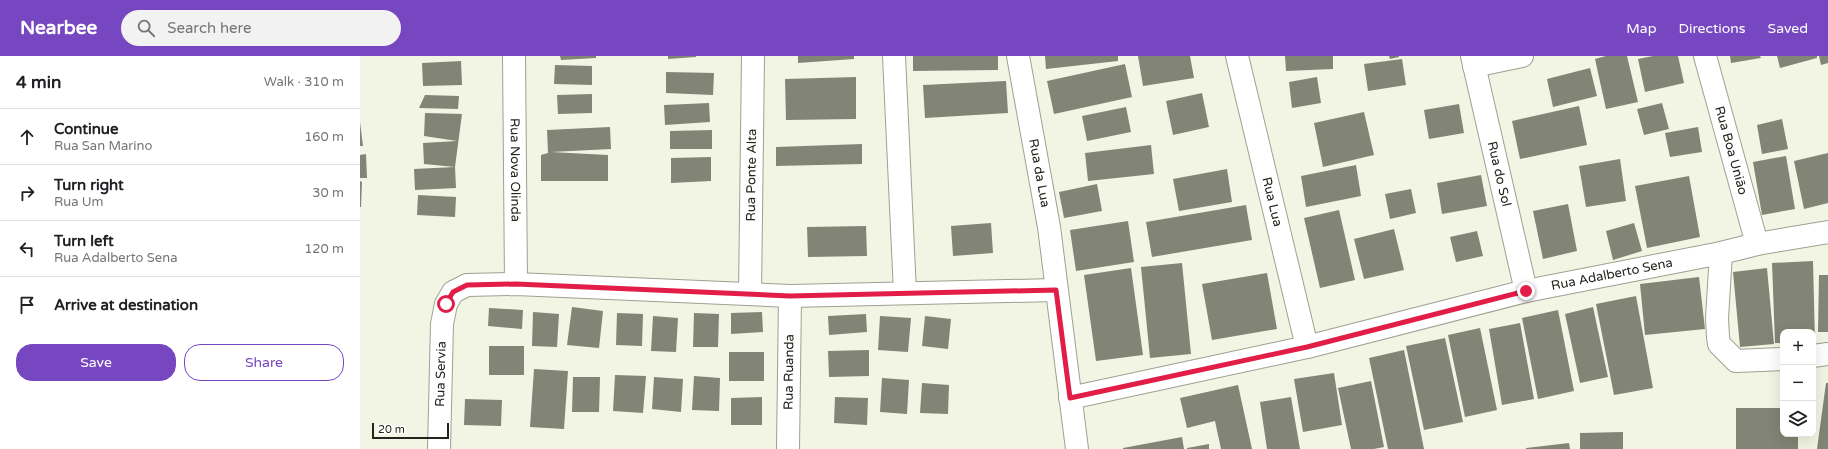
<!DOCTYPE html>
<meta charset="utf-8">
<style>
body{margin:0;font-family:"Varela Round",sans-serif;background:#f2f2f2;color:#202124}
.controls{position:absolute;right:12px;bottom:12px;display:grid;overflow:hidden;border-radius:8px;box-shadow:0 4px 16px #0002}
.controls button{width:36px;height:36px;display:grid;place-items:center;padding:0;border:0;border-bottom:1px solid #e0e0e0;background:#fff;color:#202124;font:20px sans-serif}
.scale{position:absolute;left:12px;bottom:10px;width:77px;box-sizing:border-box;padding-left:4px;border:2px solid #24241e;border-top:0;font-size:11px;line-height:14px;white-space:nowrap;color:#24241e;-webkit-text-stroke:3px #fff;paint-order:stroke}
.stop{position:absolute;width:12px;height:12px;margin:-9px;border:3px solid #e11d48;border-radius:50%;background:#fff}
.stop.end{background:#e11d48;border-color:#fff;box-shadow:0 1px 4px #0008}
.list{margin:0;padding:0;list-style:none}
h2{display:flex;justify-content:space-between;align-items:center;height:52px;margin:0;padding:0 16px;font-size:17px}
h2 small{font-size:13px;font-weight:400;color:#757577}
.list li{display:grid;grid-template-columns:26px 1fr auto;gap:12px;align-items:center;box-sizing:border-box;height:56px;padding:0 16px;border-top:1px solid #e0e0e0}
.list b{display:block;font-size:15px;white-space:nowrap}
.list p{margin:0;font-size:13px;white-space:nowrap;color:#757577}
.list em{font-size:13px;font-style:normal;color:#757577}
.actions{display:flex;gap:8px;padding:12px 16px}
.actions a{flex:1;padding:9px 0;border:1px solid #7647c0;border-radius:16px;text-align:center;font-size:14px;color:#7647c0}
.actions .main{background:#7647c0;color:#fff}
.icon{flex:none;width:22px;height:22px;fill:none;stroke:currentColor;stroke-width:2;stroke-linecap:round;stroke-linejoin:round}
.map{position:relative;flex:none;width:1468px;height:393px;overflow:hidden}
header{display:flex;align-items:center;gap:24px;box-sizing:border-box;height:56px;padding:0 20px;background:#7647c0;color:#fff}
header strong{font-size:19px}
nav{display:flex;gap:22px;margin-inline-start:auto;font-size:14px}
.search{width:280px;height:36px;background:#f2f2f2;display:flex;align-items:center;gap:10px;box-sizing:border-box;padding:0 14px;border-radius:22px;color:#757577;font-size:15px}
main{display:flex}
aside{flex:1;background:#fff}
.map>svg:first-child{display:block}
</style>
<header>
<strong>Nearbee</strong>
<div class="search"><svg class="icon" aria-label="search" viewBox="0 0 24 24"><circle cx="10" cy="10" r="6"/><path d="M15 15l6 6"/></svg>Search here</div>
<nav><a>Map</a><a>Directions</a><a>Saved</a></nav>
</header>
<main>
<aside>
<h2>4 min<small>Walk · 310 m</small></h2>
<ul class="list">
<li><svg class="icon" aria-label="ahead" viewBox="0 0 24 24"><path d="M12 20V5M6 11l6-6 6 6"/></svg><div><b>Continue</b><p>Rua San Marino</p></div><em>160 m</em></li>
<li><svg class="icon" aria-label="right" viewBox="0 0 24 24"><path d="M7 20v-9h11M14 6l5 5-5 5"/></svg><div><b>Turn right</b><p>Rua Um</p></div><em>30 m</em></li>
<li><svg class="icon" aria-label="left" viewBox="0 0 24 24"><path d="M17 20v-9H6M10 6l-5 5 5 5"/></svg><div><b>Turn left</b><p>Rua Adalberto Sena</p></div><em>120 m</em></li>
<li><svg class="icon" aria-label="arrive" viewBox="0 0 24 24"><path d="M6 21V4h12l-3 4 3 4H6"/></svg><div><b>Arrive at destination</b></div></li>
</ul>
<div class="actions"><a class="main">Save</a><a>Share</a></div>
</aside>
<div class="map">
<svg width="1468" height="393" viewBox="0 0 1468 393">
<rect width="100%" height="100%" fill="#f3f5e4"/>
<path fill="#828475" d="M 200,0 L 236,0 L 236,2 L 201,4 Z
M 308,0 L 336,0 L 336,1 L 308,3 Z
M 438,0 L 494,0 L 494,3 L 438,7 Z
M 553,0 L 638,0 L 638,14 L 553,15 Z
M 685,0 L 758,0 L 758,5 L 686,13 Z
M 778,0 L 830,0 L 834,22 L 783,30 Z
M 925,0 L 973,0 L 973,13 L 926,15 Z
M 1029,0 L 1039,0 L 1039,1 L 1030,3 Z
M 1246,0 L 1267,0 L 1278,46 L 1246,53 L 1235,3 Z
M 1293,0 L 1318,0 L 1324,27 L 1285,36 L 1278,3 Z
M 1370,0 L 1400,0 L 1401,2 L 1371,7 Z
M 1417,0 L 1457,0 L 1457,2 L 1420,12 Z
M 1459,0 L 1468,0 L 1468,7 L 1461,9 Z
M 1042,3 L 1046,29 L 1008,35 L 1004,8 Z
M 101,5 L 102,29 L 63,30 L 62,7 Z
M 765,8 L 772,41 L 694,58 L 687,25 Z
M 195,9 L 232,10 L 232,29 L 194,28 Z
M 1230,12 L 1237,40 L 1193,51 L 1187,23 Z
M 306,16 L 354,17 L 353,39 L 306,37 Z
M 496,21 L 496,63 L 426,64 L 425,23 Z
M 957,21 L 961,47 L 932,52 L 929,26 Z
M 646,25 L 648,57 L 565,62 L 563,29 Z
M 842,37 L 849,71 L 813,79 L 806,45 Z
M 232,38 L 232,57 L 198,58 L 197,39 Z
M 65,39 L 99,40 L 98,53 L 59,52 Z
M 349,47 L 350,66 L 305,69 L 304,49 Z
M 1302,47 L 1309,73 L 1284,79 L 1277,53 Z
M 1099,48 L 1104,77 L 1069,83 L 1064,54 Z
M 1219,50 L 1227,89 L 1160,103 L 1152,65 Z
M 766,51 L 771,76 L 727,85 L 722,60 Z
M 1004,56 L 1014,99 L 963,111 L 954,67 Z
M 65,57 L 102,58 L 95,111 L 64,108 L 63,87 L 97,85 L 64,80 Z
M 1422,63 L 1428,93 L 1402,98 L 1397,69 Z
M 0,66 L 3,90 L 0,90 Z
M 250,71 L 251,93 L 191,96 L 248,99 L 248,125 L 181,125 L 181,99 L 188,97 L 187,74 Z
M 1338,71 L 1342,96 L 1310,101 L 1305,77 Z
M 352,74 L 352,93 L 310,93 L 310,75 Z
M 502,88 L 502,108 L 416,110 L 416,91 Z
M 791,89 L 794,118 L 728,125 L 725,97 Z
M 1468,97 L 1468,147 L 1444,153 L 1434,105 Z
M 6,98 L 7,122 L 0,122 L 0,99 Z
M 1426,100 L 1435,153 L 1402,159 L 1393,106 Z
M 351,101 L 351,125 L 311,127 L 311,102 Z
M 1260,103 L 1266,145 L 1226,151 L 1219,110 Z
M 996,109 L 1001,140 L 946,151 L 941,120 Z
M 95,111 L 96,132 L 55,134 L 54,113 Z
M 867,113 L 872,146 L 819,155 L 813,123 Z
M 1121,119 L 1127,150 L 1082,158 L 1077,127 Z
M 1329,120 L 1340,181 L 1287,192 L 1275,130 Z
M 0,125 L 2,126 L 1,151 L 0,151 Z
M 737,128 L 742,155 L 704,162 L 699,136 Z
M 1051,133 L 1056,157 L 1030,163 L 1025,138 Z
M 58,139 L 96,141 L 95,161 L 57,159 Z
M 1208,148 L 1217,195 L 1183,203 L 1173,155 Z
M 886,149 L 892,184 L 792,201 L 786,166 Z
M 979,154 L 995,224 L 960,232 L 944,162 Z
M 768,165 L 774,206 L 716,215 L 710,174 Z
M 631,167 L 633,197 L 593,200 L 591,170 Z
M 1274,167 L 1282,195 L 1253,204 L 1246,175 Z
M 506,170 L 507,200 L 448,201 L 447,171 Z
M 1034,173 L 1044,214 L 1004,223 L 994,183 Z
M 1117,175 L 1123,200 L 1096,206 L 1090,181 Z
M 1453,205 L 1455,286 L 1453,286 L 1453,276 L 1423,276 L 1423,287 L 1415,287 L 1412,207 Z
M 822,207 L 831,298 L 790,302 L 781,211 Z
M 771,212 L 783,299 L 736,305 L 724,219 Z
M 1407,212 L 1414,288 L 1380,291 L 1373,216 Z
M 907,217 L 917,273 L 852,284 L 842,228 Z
M 1459,219 L 1468,219 L 1468,276 L 1458,276 Z
M 1339,221 L 1345,273 L 1285,279 L 1280,228 Z
M 1276,240 L 1293,332 L 1254,339 L 1236,248 Z
M 212,251 L 243,255 L 239,292 L 207,289 Z
M 1233,251 L 1248,321 L 1220,327 L 1205,258 Z
M 129,252 L 163,254 L 162,273 L 128,270 Z
M 1198,254 L 1214,335 L 1178,343 L 1162,262 Z
M 173,256 L 199,258 L 197,291 L 172,290 Z
M 402,256 L 403,276 L 371,278 L 371,257 Z
M 257,257 L 283,258 L 282,290 L 256,289 Z
M 334,257 L 359,258 L 358,291 L 333,291 Z
M 506,258 L 507,276 L 469,279 L 468,260 Z
M 293,260 L 318,262 L 316,296 L 291,295 Z
M 520,260 L 551,262 L 548,296 L 518,294 Z
M 565,260 L 591,263 L 588,293 L 562,290 Z
M 1160,267 L 1174,343 L 1142,349 L 1129,273 Z
M 1120,272 L 1137,354 L 1105,361 L 1088,279 Z
M 1085,282 L 1103,366 L 1064,374 L 1046,290 Z
M 129,290 L 164,290 L 164,319 L 129,319 Z
M 509,294 L 509,320 L 469,321 L 468,295 Z
M 1044,294 L 1064,393 L 1028,393 L 1009,302 Z
M 369,296 L 404,296 L 404,325 L 369,325 Z
M 174,313 L 208,315 L 204,373 L 170,371 Z
M 974,317 L 982,369 L 943,376 L 934,323 Z
M 255,319 L 286,320 L 283,357 L 253,355 Z
M 334,320 L 360,322 L 359,355 L 332,354 Z
M 213,321 L 240,321 L 239,356 L 212,356 Z
M 294,321 L 323,323 L 321,356 L 292,353 Z
M 522,322 L 549,324 L 547,358 L 520,356 Z
M 1011,325 L 1024,391 L 1014,393 L 991,393 L 978,332 Z
M 562,327 L 589,329 L 588,358 L 560,357 Z
M 1466,327 L 1468,327 L 1468,393 L 1457,393 Z
M 878,329 L 892,393 L 861,393 L 855,365 L 827,372 L 820,342 Z
M 402,341 L 402,369 L 371,369 L 371,342 Z
M 475,341 L 508,342 L 507,369 L 474,367 Z
M 931,341 L 940,393 L 907,393 L 900,346 Z
M 105,343 L 142,344 L 141,370 L 104,369 Z
M 1376,352 L 1423,352 L 1423,378 L 1438,378 L 1438,393 L 1376,393 Z
M 1263,376 L 1263,393 L 1220,393 L 1220,377 Z
M 822,381 L 824,393 L 763,393 L 763,392 Z
M 1209,387 L 1210,393 L 1166,393 L 1166,392 Z
M 849,388 L 849,393 L 827,393 L 827,392 Z"/>
<g fill="none" stroke-linecap="round" stroke-linejoin="round">
<g stroke="#9ea091" stroke-width="24">
<g id="minor">
<path id="s1" d="M 154,0 L 156,228"/>
<path d="M 534,0 L 545,237"/>
<path id="s2" d="M 658,0 L 689,171 L 717,393"/>
<path id="s3" d="M 877,0 L 947,291"/>
<path id="s4" d="M 1112,0 L 1166,235"/>
<path id="s5" d="M 1345,0 L 1397,188"/>
<path d="M 1114,10 L 1162,0"/>
<path d="M 1361,197 L 1357,262 L 1358,281 L 1359,288 L 1376,305 L 1423,303"/>
<path id="s6" d="M 390,238 L 393,0"/>
<path d="M 1453,300 L 1468,298"/>
<path id="s7" d="M 710,342 L 947,291 L 1166,235 L 1361,197 L 1397,188 L 1468,176"/>
<path id="s8" d="M 79,393 L 82,268 L 86,248 L 93,236 L 107,229 L 156,228 L 430,240 L 696,234"/>
<path id="s9" d="M 428,393 L 430,240"/>
</g>
</g>
<use href="#minor" stroke="#fff" stroke-width="22"/>
</g>
<g fill="none" stroke-linecap="round" stroke-linejoin="round">
<path stroke="#e11d48" stroke-width="5" d="M 86,248 L 93,236 L 107,229 L 156,228 L 430,240 L 696,234 L 710,342 L 947,291 L 1166,235"/>
</g>
<g text-anchor="middle" dominant-baseline="central" stroke-width="3" stroke-linejoin="round" paint-order="stroke">
<g font-size="13" fill="#24241e" stroke="#fff">
<text stroke="none"><textPath href="#s5" startOffset="98">Rua Boa União</textPath></text>
<text stroke="none"><textPath href="#s1" startOffset="114">Rua Nova Olinda</textPath></text>
<text stroke="none"><textPath href="#s2" startOffset="119">Rua da Lua</textPath></text>
<text stroke="none"><textPath href="#s4" startOffset="121">Rua do Sol</textPath></text>
<text stroke="none"><textPath href="#s6" startOffset="119">Rua Ponte Alta</textPath></text>
<text stroke="none"><textPath href="#s3" startOffset="150">Rua Lua</textPath></text>
<text stroke="none"><textPath href="#s7" startOffset="556">Rua Adalberto Sena</textPath></text>
<text stroke="none"><textPath href="#s9" startOffset="77">Rua Ruanda</textPath></text>
<text stroke="none"><textPath href="#s8" startOffset="75">Rua Servia</textPath></text>
</g>
</g>
</svg>
<div class="controls">
<button>+</button>
<button>−</button>
<button><svg class="icon" aria-label="layers" viewBox="0 0 24 24"><path d="M12 4l9 5-9 5-9-5zM3 14l9 5 9-5"/></svg></button>
</div>
<div class="scale">20 m</div>
<div class="stop" style="left:86px;top:248px"></div>
<div class="stop end" style="left:1166px;top:235px"></div>
</div>
</main>
